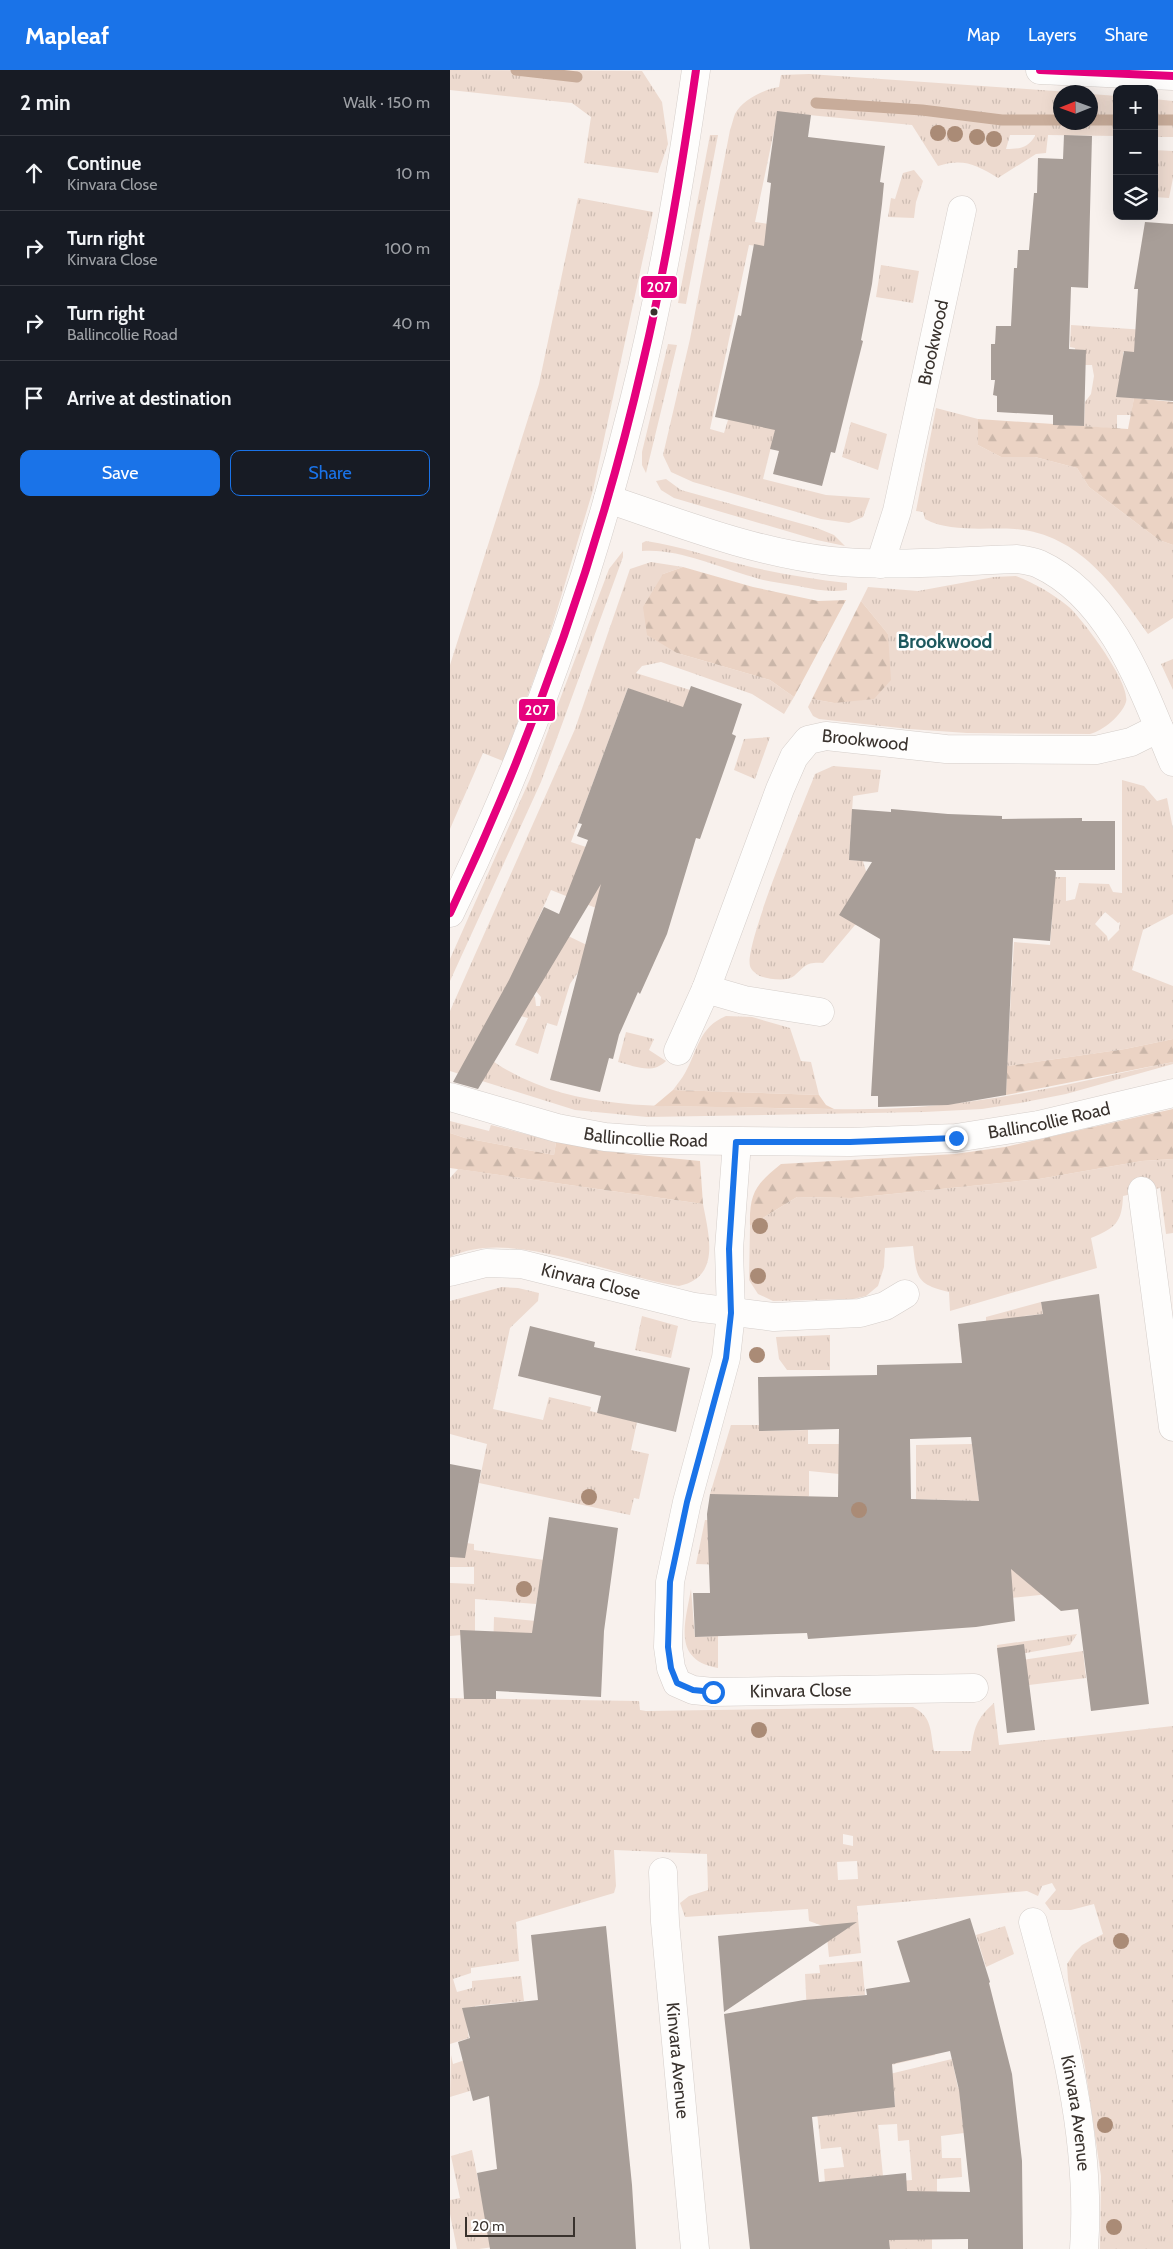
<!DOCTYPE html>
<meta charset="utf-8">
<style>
body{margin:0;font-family:Cabin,sans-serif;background:#242831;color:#f1f3f6}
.controls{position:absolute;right:15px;top:15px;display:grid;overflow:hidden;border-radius:10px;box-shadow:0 5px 20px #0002}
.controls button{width:45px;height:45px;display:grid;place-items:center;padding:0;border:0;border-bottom:1px solid #363941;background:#171b24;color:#f1f3f6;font:25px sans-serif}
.compass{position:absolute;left:603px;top:15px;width:45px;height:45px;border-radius:50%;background:#171b24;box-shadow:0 5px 20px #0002;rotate:269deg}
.scale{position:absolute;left:15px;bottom:12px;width:110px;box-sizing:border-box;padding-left:5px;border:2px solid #39322d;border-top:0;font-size:14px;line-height:18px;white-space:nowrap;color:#39322d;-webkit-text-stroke:4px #fff;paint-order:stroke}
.stop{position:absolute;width:15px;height:15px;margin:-11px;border:4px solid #1a73e8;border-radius:50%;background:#fff}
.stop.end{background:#1a73e8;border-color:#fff;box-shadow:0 1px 5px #0008}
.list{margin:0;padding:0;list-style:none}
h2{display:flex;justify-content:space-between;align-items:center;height:65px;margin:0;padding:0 20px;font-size:21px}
h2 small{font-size:16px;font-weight:400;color:#9ea1a6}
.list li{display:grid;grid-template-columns:32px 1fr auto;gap:15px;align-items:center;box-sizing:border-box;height:75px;padding:0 20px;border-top:1px solid #363941}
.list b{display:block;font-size:19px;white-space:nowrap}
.list p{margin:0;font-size:16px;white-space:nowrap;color:#9ea1a6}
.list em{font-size:16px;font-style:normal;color:#9ea1a6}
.actions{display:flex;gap:10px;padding:15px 20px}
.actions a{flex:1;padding:11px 0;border:1px solid #1a73e8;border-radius:10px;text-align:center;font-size:18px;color:#1a73e8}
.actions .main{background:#1a73e8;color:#fff}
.icon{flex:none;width:28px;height:28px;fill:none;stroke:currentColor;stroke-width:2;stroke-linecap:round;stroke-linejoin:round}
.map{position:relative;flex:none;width:723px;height:2179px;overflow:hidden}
header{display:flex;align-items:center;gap:30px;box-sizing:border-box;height:70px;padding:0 25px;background:#1a73e8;color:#fff}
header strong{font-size:24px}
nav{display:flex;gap:28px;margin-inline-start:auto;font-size:18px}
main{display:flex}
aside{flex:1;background:#171b24}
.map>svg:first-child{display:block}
</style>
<header>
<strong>Mapleaf</strong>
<nav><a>Map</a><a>Layers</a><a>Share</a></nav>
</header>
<main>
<aside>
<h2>2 min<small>Walk · 150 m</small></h2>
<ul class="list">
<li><svg class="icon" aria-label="ahead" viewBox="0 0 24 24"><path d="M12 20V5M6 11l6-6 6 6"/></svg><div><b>Continue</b><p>Kinvara Close</p></div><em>10 m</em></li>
<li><svg class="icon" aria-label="right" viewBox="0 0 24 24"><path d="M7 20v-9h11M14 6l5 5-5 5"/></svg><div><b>Turn right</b><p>Kinvara Close</p></div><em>100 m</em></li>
<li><svg class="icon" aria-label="right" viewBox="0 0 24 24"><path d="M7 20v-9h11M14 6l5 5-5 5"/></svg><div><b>Turn right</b><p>Ballincollie Road</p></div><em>40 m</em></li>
<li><svg class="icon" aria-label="arrive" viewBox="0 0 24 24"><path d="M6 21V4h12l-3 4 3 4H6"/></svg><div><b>Arrive at destination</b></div></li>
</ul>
<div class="actions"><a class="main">Save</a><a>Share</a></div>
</aside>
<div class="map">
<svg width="723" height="2179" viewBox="0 0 723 2179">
<defs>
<pattern id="grass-tufts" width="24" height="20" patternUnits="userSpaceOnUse" patternTransform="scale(1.25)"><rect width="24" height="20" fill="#eddacf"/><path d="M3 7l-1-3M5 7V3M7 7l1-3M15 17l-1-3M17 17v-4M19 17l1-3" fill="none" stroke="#ccbcb2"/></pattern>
<pattern id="forest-firs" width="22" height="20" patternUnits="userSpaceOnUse" patternTransform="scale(1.25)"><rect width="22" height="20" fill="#ebd3c4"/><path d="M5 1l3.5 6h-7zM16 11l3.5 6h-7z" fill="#cab6a9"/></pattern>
</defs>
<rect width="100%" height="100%" fill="#f8f1ed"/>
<path fill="url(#grass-tufts)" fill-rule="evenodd" d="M 0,0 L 192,1 L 212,32 L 218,74 L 208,103 L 134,93 L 141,47 L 122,33 L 0,20 Z
M 359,4 L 619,22 L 610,22 L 610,52 L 640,52 L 641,24 L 667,26 L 667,66 L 598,65 L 596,83 L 586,84 L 548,108 C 526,95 514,88 488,96 L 462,55 L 328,42 L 305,152 L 372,162 L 324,178 L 299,175 L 260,359 L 274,363 L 278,350 L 333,329 L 313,409 L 376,425 L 420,428 L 413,447 L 399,453 L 371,449 L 243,412 L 221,402 L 213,385 L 240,269 L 280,60 C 282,55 283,49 285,44 C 292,30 315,19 329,17 L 331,5 ZM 560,65 L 585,65 L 585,66 C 578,78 570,79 556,79 Z
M 704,29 L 723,31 L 723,67 L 704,67 Z
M 260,65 L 268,65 L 236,234 L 228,233 Z
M 704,80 L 723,81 L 723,108 L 719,128 L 704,127 Z
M 464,100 L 473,111 L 466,132 L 464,148 L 438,147 L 441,128 L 445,129 L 453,103 Z
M 128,128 L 203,142 L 143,420 L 96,577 L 53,691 L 33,683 L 0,759 L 0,595 L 89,314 Z
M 431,195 L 469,201 L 463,233 L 426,227 Z
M 621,255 L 696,260 L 692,282 L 673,282 L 673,297 L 684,328 L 681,345 L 667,345 L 667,359 L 634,356 L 635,332 L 641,324 L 644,306 L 642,295 L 626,295 L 625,278 L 620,277 Z
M 218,274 L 227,275 L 196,403 L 192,395 L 192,382 Z
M 486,338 L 528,349 L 528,375 L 551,387 L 585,387 L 627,398 L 639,417 L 709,470 L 723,475 L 723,548 L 698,564 C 665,517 629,464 565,459 C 536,457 501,463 475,449 L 473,442 L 466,441 Z
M 401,352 L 437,364 L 428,400 L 392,387 Z
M 216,409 L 231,420 L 367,458 L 384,465 L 395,476 L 367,470 L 224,428 L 211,420 L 206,411 Z
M 196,471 C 231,476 263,488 297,496 C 330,504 364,509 397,513 L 397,520 C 380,523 364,519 348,516 C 333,513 317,512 303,507 C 268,497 228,478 192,481 L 192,473 Z
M 173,481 L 173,487 L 91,712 L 0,911 L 0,889 L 80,709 L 159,499 Z
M 201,492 L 233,497 L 213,504 L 227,583 L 320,610 L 344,627 L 334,644 L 302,624 L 211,592 L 192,596 L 186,603 L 240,620 L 232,641 L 178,618 L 121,772 L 175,790 L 156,842 L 101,820 L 87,851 L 141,877 L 135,892 L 120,914 L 107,956 L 97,953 L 88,984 L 65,975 L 78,948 L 63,944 L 24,975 C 34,984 45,994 57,1000 C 127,1040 207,1036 285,1037 C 356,1039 429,1042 500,1034 C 575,1026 649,1007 723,992 L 723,994 L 616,1024 L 570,1033 L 532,1039 L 474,1042 L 197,1047 L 125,1040 L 0,1001 L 0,941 L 125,659 L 180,499 ZM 79,913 L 91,927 L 90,936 L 86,936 L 85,927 L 76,919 Z
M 566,506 C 586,514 602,523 619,537 C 633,550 681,613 676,632 C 672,645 653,661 640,664 L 517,663 L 459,659 L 369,649 L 363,646 L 358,637 L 362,629 L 384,633 L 438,564 L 411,531 L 418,517 L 468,521 L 544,507 Z
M 723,589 L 723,620 L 711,594 Z
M 320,667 L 305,709 L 284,700 L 294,669 Z
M 383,696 L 431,700 L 428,722 L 403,726 L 399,790 L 413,791 L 418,808 L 445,859 L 405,855 L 373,893 C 355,892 356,896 344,906 C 337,912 318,909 310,906 C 306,904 301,900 300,896 C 294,874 354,733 365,704 Z
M 672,710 L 694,716 L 707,731 L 717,728 L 723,759 L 723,844 L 693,860 L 682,900 L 723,916 L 723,969 L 675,979 L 557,996 L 564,872 L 600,875 L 602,850 L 598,807 L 616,807 L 616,831 L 625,829 L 629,813 L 659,814 L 663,822 L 672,823 ZM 655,842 L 668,853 L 670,852 L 669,860 L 658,871 L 657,866 L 645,854 Z
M 276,946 L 302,947 L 340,958 L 351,991 L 361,992 L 369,1025 L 223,1020 C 227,1014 232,1009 235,1003 C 248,980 249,957 276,946 Z
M 176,962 L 204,969 L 199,980 L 216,991 C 202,1005 185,996 168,992 Z
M 0,1051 L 39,1061 L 41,1055 L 106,1072 L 104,1085 L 15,1068 L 0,1063 Z
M 723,1089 L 723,1163 L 716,1164 L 710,1118 L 673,1126 C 672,1153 665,1158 641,1168 L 647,1198 L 500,1241 L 499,1222 C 465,1214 467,1207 463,1176 L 435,1178 L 434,1197 L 428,1216 L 416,1226 L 403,1229 L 323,1231 L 308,1224 L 299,1210 L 300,1156 L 347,1127 L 402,1128 L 589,1109 L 692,1091 Z
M 8,1099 L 253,1134 C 259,1166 271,1207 229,1216 C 163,1207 61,1157 0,1187 L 0,1108 Z
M 52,1217 L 68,1218 L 89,1223 L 88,1231 L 60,1258 L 43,1339 L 93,1350 L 99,1327 L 141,1337 L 140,1341 L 187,1352 L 181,1380 L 199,1384 L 189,1429 L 184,1428 L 180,1445 L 29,1413 L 37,1374 L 0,1364 L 0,1231 Z
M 591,1232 L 593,1244 L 574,1246 L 554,1271 L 510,1277 L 509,1263 L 536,1255 L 536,1247 Z
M 192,1246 L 228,1256 L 221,1288 L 185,1280 Z
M 380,1265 L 380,1300 L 337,1300 L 329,1289 L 326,1267 Z
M 281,1355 L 309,1355 L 310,1361 L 358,1360 L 358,1374 L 393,1374 L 389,1404 L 359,1401 L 359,1426 L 277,1495 L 246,1494 L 255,1450 L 273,1451 L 260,1424 Z
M 522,1374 L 529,1431 L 466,1429 L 466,1375 Z
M 0,1471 L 24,1474 L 24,1480 L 94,1490 L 86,1534 L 25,1529 L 25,1564 L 0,1566 L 0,1513 L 24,1514 L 24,1497 L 0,1497 Z
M 553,1487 L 609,1523 L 541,1530 Z
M 241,1519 L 245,1567 L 268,1566 L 268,1598 C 222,1590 235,1554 241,1519 Z
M 44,1547 L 86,1551 L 85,1572 L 43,1584 Z
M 627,1564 L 620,1575 L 548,1588 L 547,1575 Z
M 633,1581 L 636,1608 L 579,1615 L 572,1590 Z
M 0,1628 L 189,1631 L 190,1640 L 196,1641 L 463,1637 C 483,1647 480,1662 484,1681 L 521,1681 C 524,1658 526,1649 544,1633 L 549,1675 L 723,1656 L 723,2179 L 650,2179 L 651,2106 L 635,1997 L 618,1910 L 617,1894 L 625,1882 L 632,1875 L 653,1864 L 644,1834 L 621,1840 L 600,1840 L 595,1833 L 606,1820 L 602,1813 L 592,1816 L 588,1826 L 577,1821 L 407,1836 L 411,1883 L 379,1887 L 376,1857 L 359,1851 L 358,1839 L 235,1847 L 230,1833 L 239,1826 L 258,1820 L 257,1784 L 164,1780 L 166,1816 L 164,1823 L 66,1852 L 69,1891 L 21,1898 L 21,1903 L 3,1909 L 7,1922 L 22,1918 L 22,1911 L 71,1906 L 74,1931 L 25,1936 L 26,1948 L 16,1950 L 19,1968 L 0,1974 ZM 393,1764 L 403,1766 L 403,1776 L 393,1774 ZM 407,1791 L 408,1809 L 388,1810 L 387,1792 Z
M 555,1856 L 564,1884 L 536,1897 L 526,1865 Z
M 412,1891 L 415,1925 L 398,1926 L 400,1940 L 357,1944 L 355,1904 L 370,1903 L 369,1895 Z
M 494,1955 L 496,1961 L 480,1966 L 485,1985 L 423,1999 L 423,2003 L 409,2005 L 411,2029 L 406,2030 L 407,2041 L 445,2036 L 444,2021 L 425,2023 L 423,2008 L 502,1989 L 508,2018 L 544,2010 L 546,2026 L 510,2030 L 514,2063 L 491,2066 L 492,2088 L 511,2088 L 512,2107 L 487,2109 L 487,2148 L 482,2148 L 482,2179 L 440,2179 L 439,2170 L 422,2172 L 423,2179 L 391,2179 L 388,2154 L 378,2154 L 374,2099 L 394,2097 L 391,2077 L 371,2079 L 366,2034 L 380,2032 L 375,1986 L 420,1982 L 420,1975 ZM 447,2054 L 448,2071 L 459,2070 L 462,2110 L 434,2112 L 435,2130 L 416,2132 L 414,2107 L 433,2106 L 428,2055 Z
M 1,1985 L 3,1994 L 30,1985 L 33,2017 L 0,2027 Z
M 22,2080 L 33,2134 L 51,2176 L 29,2179 L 7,2179 L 0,2144 L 0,2130 L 10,2128 L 1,2086 Z"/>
<path fill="url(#forest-firs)" d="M 684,328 L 723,332 L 723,475 L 709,470 L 639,417 L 627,398 L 585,387 L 551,387 L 528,375 L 528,349 L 678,359 Z
M 233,497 L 303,517 L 368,531 L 396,530 L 344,627 L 320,610 L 227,583 L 197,565 L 193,537 L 213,504 Z
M 411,531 L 438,564 L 441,610 L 424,629 L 384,633 L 362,629 Z
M 723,969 L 723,992 L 556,1025 L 557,996 L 675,979 Z
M 223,1020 L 369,1025 L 376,1035 L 384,1039 L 204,1036 Z
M 723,1039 L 723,1089 L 692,1091 L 589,1109 L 402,1128 L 347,1127 L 300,1156 C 299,1123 306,1114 331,1094 L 505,1084 L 555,1077 Z
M 0,1063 L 15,1068 L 104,1085 L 106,1072 L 179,1084 L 250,1091 L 253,1134 L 0,1098 Z"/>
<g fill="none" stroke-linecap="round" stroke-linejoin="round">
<path stroke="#c8ac9a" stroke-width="11" d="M 66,0 L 127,7
M 366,33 L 472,40 L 552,50 L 610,50
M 640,50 L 667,50
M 704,50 L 723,50"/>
</g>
<path fill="#a89e98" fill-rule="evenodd" d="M 327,41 L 361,45 L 358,67 L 435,76 L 430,112 L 434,113 L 432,134 L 422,214 L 411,270 L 413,271 L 385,383 L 381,382 L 372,416 L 323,404 L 329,381 L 320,379 L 325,360 L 265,347 L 288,245 L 291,246 L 304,174 L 314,176 L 321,113 L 317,112 Z
M 614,65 L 642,66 L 638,218 L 621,217 L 619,279 L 636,280 L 634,356 L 603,355 L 603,345 L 547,342 L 547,326 L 543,325 L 545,310 L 541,310 L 541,274 L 545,274 L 546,256 L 561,256 L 564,198 L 567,198 L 568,180 L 579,180 L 584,123 L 587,123 L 588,88 L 613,89 Z
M 695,152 L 723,154 L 723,331 L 666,327 L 674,281 L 684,282 L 688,219 L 684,219 Z
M 241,616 L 292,634 L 282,664 L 286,666 L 250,769 L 246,768 L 217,864 L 190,924 L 188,922 L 169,965 L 163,989 L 159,988 L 150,1022 L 100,1010 L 151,814 L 28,1019 L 3,1012 L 59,910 L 94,837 L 109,844 L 138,770 L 127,766 L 132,754 L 128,753 L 178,618 L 233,637 Z
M 402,739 L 441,742 L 441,739 L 498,744 L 552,746 L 552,749 L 632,748 L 632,751 L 665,751 L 665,800 L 604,800 L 606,802 L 600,871 L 563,868 L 556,1025 L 498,1035 L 428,1037 L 428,1026 L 421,1026 L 430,869 L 389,845 L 422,792 L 399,790 Z
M 649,1224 L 699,1634 L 641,1641 L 628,1539 L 611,1541 L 561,1499 L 565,1551 L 526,1557 L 358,1569 L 357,1563 L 245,1567 L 243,1523 L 260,1523 L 257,1444 L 260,1424 L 388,1427 L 389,1359 L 309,1361 L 308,1307 L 427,1305 L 427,1295 L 512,1293 L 508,1254 L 593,1244 L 591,1232 ZM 521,1367 L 529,1431 L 461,1429 L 460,1369 Z
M 80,1256 L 145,1272 L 144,1277 L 240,1298 L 226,1362 L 147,1343 L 151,1326 L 68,1306 Z
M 0,1394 L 31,1400 L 15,1488 L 0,1487 Z
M 99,1447 L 168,1458 L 154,1561 L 151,1627 L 46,1621 L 46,1629 L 14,1629 L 10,1560 L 82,1563 Z
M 574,1574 L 585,1660 L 557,1663 L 547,1578 Z
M 520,1848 L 540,1912 L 539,1913 L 562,2004 L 572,2091 L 573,2179 L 518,2179 L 518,2169 L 439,2170 L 440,2179 L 300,2179 L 274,1944 L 354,1930 L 417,1925 L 416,1919 L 460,1912 L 447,1871 ZM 500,1981 L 509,2020 L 520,2122 L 457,2121 L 456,2103 L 369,2112 L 362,2047 L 445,2037 L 442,1994 Z
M 407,1852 L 274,1942 L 268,1866 Z
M 156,1856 L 182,2115 L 186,2179 L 40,2179 L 27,2103 L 47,2099 L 39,2026 L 23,2031 L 8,1972 L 20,1968 L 12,1938 L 88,1930 L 81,1865 Z"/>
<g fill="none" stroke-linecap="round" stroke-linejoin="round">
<g stroke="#d5ceca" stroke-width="29">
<g id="minor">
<path d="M 158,429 C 229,453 306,483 381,491 C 443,497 505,491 567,489 C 574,490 583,491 589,494 C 663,528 694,623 723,692"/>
<path id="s1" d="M 430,494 L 447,441 L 512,140"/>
<path d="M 0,843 C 79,682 140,509 183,335 C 211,225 230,113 246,0"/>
<path d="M 256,919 L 294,930 L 370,942"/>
<path id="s2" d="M 228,981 L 256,919 L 330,719 L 344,687 L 358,670 L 376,666 L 496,679 L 646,680 L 681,672 L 709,658"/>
<path id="s3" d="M 0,1027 L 107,1058 L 155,1067 L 195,1070 L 400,1072 L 506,1068 L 588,1055 L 723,1023"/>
<path id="s4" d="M 287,1072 L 279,1179 L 281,1243 L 276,1288 L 237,1432 L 220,1512 L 218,1577 L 221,1598 L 227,1613 L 243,1620 L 263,1622 L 524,1618"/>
<path d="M 692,1121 L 723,1357"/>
<path id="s5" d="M 0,1202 L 36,1193 L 71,1194 L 244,1237 L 324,1247 L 410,1243 L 435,1236 L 455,1224"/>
<path id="s6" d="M 213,1802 L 215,1852 L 245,2179"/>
<path id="s7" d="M 583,1852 C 612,1958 642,2068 634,2179"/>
</g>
</g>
<g stroke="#d5ceca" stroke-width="29">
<path id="major" d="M 590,0 L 723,6"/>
</g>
<use href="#minor" stroke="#fefdfc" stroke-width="28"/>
<use href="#major" stroke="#fefdfc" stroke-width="28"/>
<g stroke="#fff" stroke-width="11">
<path id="bus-1" d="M 590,0 L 723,6
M 0,843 C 84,666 149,483 193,292 C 216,196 232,98 246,0"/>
</g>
<use href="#bus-1" stroke="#e5007d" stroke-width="8"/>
</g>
<g fill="#aa8b76">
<circle cx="488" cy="63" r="8"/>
<circle cx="505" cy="64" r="8"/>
<circle cx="527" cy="67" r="8"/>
<circle cx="544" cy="69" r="8"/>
<circle cx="310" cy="1156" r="8"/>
<circle cx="308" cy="1206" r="8"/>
<circle cx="307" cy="1285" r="8"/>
<circle cx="139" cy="1427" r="8"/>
<circle cx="409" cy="1440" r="8"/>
<circle cx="74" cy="1519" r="8"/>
<circle cx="309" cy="1660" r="8"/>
<circle cx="671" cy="1871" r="8"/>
<circle cx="655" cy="2055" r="8"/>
<circle cx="664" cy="2157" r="8"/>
</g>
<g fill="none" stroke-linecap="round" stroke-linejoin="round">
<path stroke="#1a73e8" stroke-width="6" d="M 263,1622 L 243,1620 L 227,1613 L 221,1598 L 218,1577 L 220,1512 L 237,1432 L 276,1288 L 281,1243 L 279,1179 L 286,1072 L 400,1072 L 506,1068"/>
</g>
<circle fill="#39322d" stroke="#fff" stroke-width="2" cx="204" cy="242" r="4.5"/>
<g text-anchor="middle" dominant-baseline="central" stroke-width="5" stroke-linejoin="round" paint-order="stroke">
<g font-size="18" fill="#39322d" stroke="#fff">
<text stroke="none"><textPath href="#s1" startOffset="228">Brookwood</textPath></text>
<text stroke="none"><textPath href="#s2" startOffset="396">Brookwood</textPath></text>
<text stroke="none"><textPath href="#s3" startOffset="606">Ballincollie Road</textPath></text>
<text stroke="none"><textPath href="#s3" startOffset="201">Ballincollie Road</textPath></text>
<text stroke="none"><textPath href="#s5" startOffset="144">Kinvara Close</textPath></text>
<text stroke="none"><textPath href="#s4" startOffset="675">Kinvara Close</textPath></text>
<text stroke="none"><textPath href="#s6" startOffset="189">Kinvara Avenue</textPath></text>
<text stroke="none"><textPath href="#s7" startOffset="196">Kinvara Avenue</textPath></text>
</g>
<g font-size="19" font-weight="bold" fill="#1e585d" stroke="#fff">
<text x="495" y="571">Brookwood</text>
</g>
</g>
<g stroke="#fff" stroke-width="2">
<rect x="190" y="205" width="38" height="24" rx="5" fill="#e5007d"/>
<rect x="68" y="628" width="38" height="24" rx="5" fill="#e5007d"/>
</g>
<g font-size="14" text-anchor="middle" font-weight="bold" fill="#fff">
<text x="209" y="222">207</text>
<text x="87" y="645">207</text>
</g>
</svg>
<div class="controls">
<button>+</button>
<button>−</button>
<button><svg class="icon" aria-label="layers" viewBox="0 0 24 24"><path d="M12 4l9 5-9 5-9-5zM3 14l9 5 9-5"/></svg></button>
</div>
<svg class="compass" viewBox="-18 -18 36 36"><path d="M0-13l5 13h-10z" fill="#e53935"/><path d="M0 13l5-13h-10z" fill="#9ea1a6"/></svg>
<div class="scale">20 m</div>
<div class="stop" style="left:263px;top:1622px"></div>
<div class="stop end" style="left:506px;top:1068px"></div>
</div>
</main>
